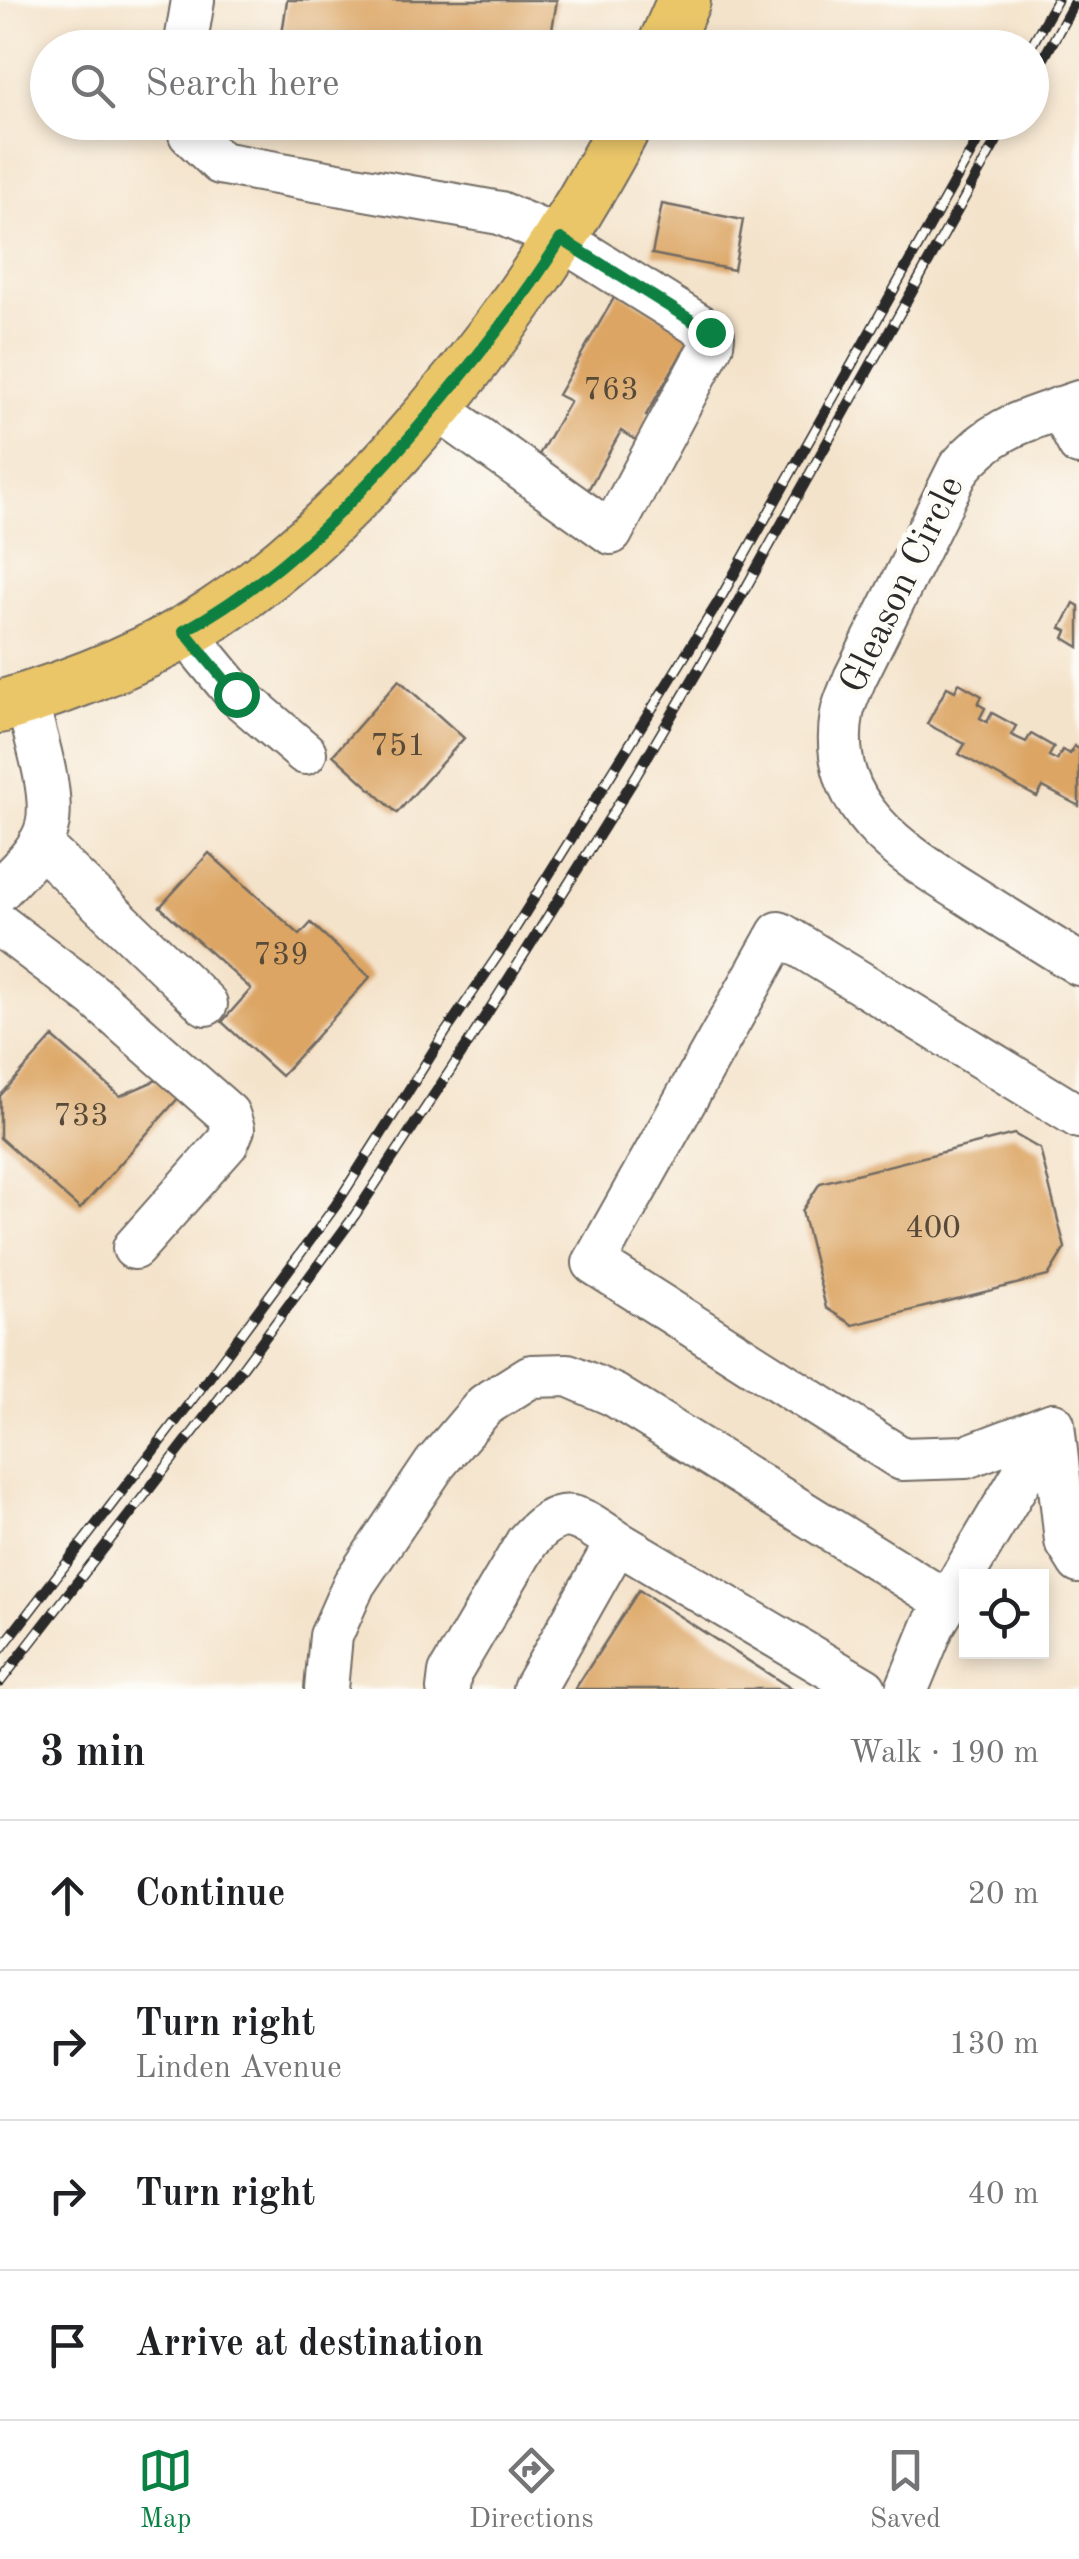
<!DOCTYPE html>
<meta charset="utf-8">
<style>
body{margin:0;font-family:"Old Standard TT",serif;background:#f2f2f2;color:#202124}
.controls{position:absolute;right:30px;bottom:30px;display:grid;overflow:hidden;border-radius:0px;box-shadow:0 5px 15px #0003}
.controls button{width:90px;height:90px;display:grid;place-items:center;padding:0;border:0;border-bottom:2px solid #e0e0e0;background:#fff;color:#202124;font:50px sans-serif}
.stop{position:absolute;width:30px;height:30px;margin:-22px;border:8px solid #0b8043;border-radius:50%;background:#fff}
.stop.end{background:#0b8043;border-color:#fff;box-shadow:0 2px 10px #0008}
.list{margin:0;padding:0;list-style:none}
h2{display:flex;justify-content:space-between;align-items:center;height:130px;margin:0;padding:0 40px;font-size:42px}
h2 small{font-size:32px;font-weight:400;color:#757577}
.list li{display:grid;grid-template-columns:65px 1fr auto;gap:30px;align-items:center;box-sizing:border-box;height:150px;padding:0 40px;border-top:2px solid #e0e0e0}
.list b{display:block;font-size:38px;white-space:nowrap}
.list p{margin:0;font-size:32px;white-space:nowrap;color:#757577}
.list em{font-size:32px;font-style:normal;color:#757577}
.icon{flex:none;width:55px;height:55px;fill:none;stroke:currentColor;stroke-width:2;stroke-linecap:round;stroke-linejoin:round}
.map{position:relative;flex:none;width:1079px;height:1689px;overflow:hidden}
.search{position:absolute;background:#fff;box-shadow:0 5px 15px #0003;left:30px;right:30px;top:30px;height:110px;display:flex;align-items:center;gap:25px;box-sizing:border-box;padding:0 35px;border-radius:55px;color:#757577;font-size:38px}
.sheet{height:730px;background:#fff}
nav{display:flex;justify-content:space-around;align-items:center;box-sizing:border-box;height:140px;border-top:2px solid #e0e0e0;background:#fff;font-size:28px;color:#757577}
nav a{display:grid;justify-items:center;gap:5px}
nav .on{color:#0b8043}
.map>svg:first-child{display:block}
</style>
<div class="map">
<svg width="1079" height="1689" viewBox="0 0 1079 1689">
<rect width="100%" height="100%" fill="#fdfcf7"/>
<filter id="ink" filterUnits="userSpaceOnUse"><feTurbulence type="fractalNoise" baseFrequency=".01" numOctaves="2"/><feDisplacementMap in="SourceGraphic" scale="20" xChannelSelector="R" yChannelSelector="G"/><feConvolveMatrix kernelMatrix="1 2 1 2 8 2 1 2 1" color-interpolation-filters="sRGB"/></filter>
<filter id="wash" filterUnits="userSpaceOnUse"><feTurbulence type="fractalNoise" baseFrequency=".0048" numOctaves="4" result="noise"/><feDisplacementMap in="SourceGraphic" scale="40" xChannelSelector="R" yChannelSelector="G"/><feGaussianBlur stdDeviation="2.25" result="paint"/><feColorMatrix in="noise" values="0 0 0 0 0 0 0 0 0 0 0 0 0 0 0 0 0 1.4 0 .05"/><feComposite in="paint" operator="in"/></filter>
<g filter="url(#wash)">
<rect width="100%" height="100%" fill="#f4e3cb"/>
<g id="blocks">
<path fill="#dca563" d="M 287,0 L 557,0 L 549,48 L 280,48 Z
M 662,204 L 743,220 L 734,270 L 652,254 Z
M 618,291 L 700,338 L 689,357 L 682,353 L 646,415 L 659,423 L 646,446 L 621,431 L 588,490 L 536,460 L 570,401 L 558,395 Z
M 1074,603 L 1079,606 L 1079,647 L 1064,638 L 1067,631 L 1061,628 Z
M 399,680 L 464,738 L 397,813 L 333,755 Z
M 959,683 L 982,696 L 978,704 L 985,708 L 980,718 L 987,722 L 992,713 L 1016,726 L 1011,735 L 1026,742 L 1031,734 L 1054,747 L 1049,756 L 1057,760 L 1062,750 L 1070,754 L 1074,746 L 1079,749 L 1079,806 L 1043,787 L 1037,797 L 959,754 L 965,744 L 927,724 L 947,687 L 955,691 Z
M 209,853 L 300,935 L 311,923 L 370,977 L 281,1076 L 222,1022 L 251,989 L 160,907 Z
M 53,1037 L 120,1096 L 161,1078 L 180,1096 L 80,1209 L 0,1138 L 0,1096 Z
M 1014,1134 L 1040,1149 L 1065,1248 L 1048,1276 L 853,1325 L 826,1308 L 802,1211 L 820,1183 Z
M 639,1590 L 792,1689 L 575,1689 Z"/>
</g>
</g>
<g filter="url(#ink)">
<use href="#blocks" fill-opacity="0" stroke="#716b63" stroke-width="2.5"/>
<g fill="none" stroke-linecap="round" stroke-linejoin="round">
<g stroke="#716b63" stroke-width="46">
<path id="minor" d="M 185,48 L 193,0
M 188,122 L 190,134 L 220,163 L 500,213 L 561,239 L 710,332 L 713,336 L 712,344 L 611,533 L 435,407
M 1079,402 C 1028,420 995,425 959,468 L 855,678 C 851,689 844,702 842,714 C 826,807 902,853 969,895 C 1005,918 1042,941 1079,964
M 1060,408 L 1079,444
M 184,631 L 236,694 L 305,753
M 39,844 L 206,1004
M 0,890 C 17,871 41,851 47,826 C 55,794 34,732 26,699
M 0,925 L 95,997 L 228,1114 L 233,1129 L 227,1143 L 134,1248
M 1053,1424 L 966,1457 L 902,1459 L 594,1263 L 779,933 L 1079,1117
M 1053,1424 L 1066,1541 L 1079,1562
M 326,1689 L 331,1636 L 354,1584 L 435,1464 L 485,1405 L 531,1376 L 568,1375 L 614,1395 L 947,1602
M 448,1689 L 450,1673 L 527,1542 C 564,1500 578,1517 617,1542
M 534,1689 L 617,1542 L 865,1689
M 907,1689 L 933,1626 L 1053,1424"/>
</g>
<g stroke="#716b63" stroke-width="56">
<path id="major" d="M 663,48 L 684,0
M 0,707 C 75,685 150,656 216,613 C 284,568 342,512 397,452 C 490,348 562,246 627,122"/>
</g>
<use href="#minor" stroke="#fff" stroke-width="42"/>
<use href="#major" stroke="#eac669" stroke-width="52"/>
<g stroke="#2b2b2b" stroke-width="11">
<path id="rail" d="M 1030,48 L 1057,0
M 1032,79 L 1076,0
M 0,1650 L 208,1379 L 336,1205 L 445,1033 L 503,948 L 719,601 L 988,122
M 0,1682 L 229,1386 L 355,1215 L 471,1039 L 636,776 L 734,609 L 1007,122"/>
</g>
<use href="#rail" stroke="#fdfcf7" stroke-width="8" stroke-dasharray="22" stroke-linecap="butt"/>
</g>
</g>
<g fill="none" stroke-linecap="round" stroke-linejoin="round" filter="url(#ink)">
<path stroke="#0b8043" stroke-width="12" d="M 236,694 L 184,631 C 283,576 361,496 433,410 C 479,355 523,300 561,239 L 710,332"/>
</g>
<g text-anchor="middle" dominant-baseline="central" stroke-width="10" stroke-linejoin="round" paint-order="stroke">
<g font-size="32" fill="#574a39">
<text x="611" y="391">763</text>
<text x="398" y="747">751</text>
<text x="281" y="956">739</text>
<text x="81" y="1117">733</text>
<text x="933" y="1229">400</text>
</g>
<g font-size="38" fill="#2b2b2b" stroke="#fdfcf7">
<text transform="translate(903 585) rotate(-64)">Gleason Circle</text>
</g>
</g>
</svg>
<div class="controls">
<button><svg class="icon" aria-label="locate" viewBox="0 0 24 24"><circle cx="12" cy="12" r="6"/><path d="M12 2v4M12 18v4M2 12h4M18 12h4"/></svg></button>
</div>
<div class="stop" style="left:236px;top:694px"></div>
<div class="stop end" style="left:710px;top:332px"></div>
<div class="search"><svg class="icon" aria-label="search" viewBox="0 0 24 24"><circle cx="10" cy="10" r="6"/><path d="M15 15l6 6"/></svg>Search here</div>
</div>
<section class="sheet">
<h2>3 min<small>Walk · 190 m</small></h2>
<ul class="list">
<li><svg class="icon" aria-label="ahead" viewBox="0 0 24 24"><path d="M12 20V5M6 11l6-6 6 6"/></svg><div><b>Continue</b></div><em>20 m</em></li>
<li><svg class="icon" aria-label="right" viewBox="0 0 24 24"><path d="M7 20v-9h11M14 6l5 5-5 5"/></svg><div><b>Turn right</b><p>Linden Avenue</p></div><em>130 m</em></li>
<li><svg class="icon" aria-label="right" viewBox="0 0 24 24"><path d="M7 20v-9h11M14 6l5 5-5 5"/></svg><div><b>Turn right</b></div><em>40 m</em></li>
<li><svg class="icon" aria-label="arrive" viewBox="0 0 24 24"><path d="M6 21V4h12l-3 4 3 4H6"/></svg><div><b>Arrive at destination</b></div></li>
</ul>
</section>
<nav>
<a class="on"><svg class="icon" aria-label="map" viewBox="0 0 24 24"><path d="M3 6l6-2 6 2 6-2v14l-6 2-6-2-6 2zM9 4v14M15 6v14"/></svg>Map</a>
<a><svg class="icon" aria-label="directions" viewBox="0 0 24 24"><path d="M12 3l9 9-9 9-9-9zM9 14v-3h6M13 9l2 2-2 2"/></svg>Directions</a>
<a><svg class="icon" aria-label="saved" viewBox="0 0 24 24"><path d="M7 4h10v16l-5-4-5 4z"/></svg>Saved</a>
</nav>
